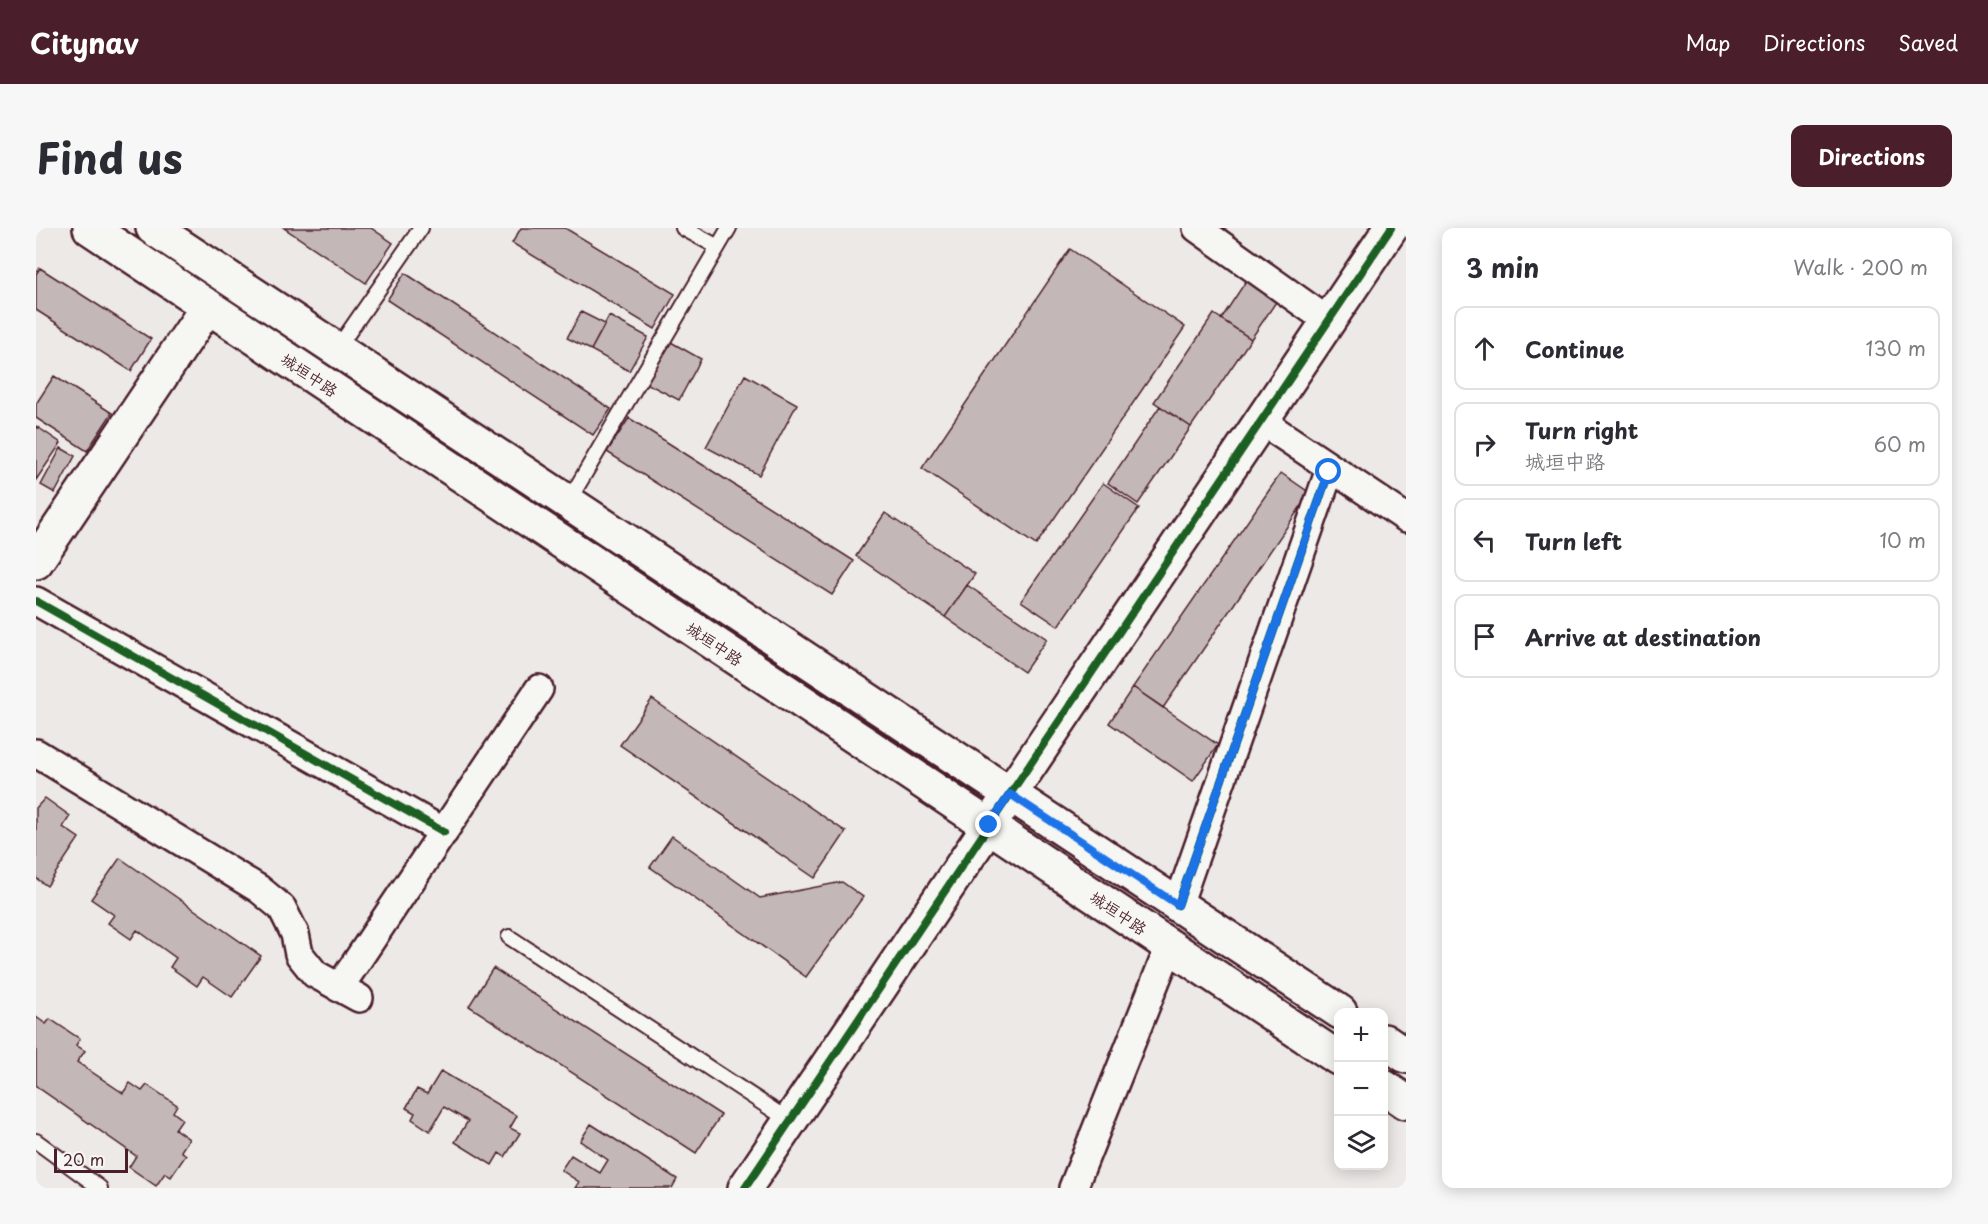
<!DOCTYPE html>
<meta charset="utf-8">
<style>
body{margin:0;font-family:"Playpen Sans","LXGW WenKai TC",sans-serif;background:#f7f7f7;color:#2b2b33}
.controls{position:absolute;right:18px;bottom:18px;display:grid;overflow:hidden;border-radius:12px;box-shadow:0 3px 15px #0003}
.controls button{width:54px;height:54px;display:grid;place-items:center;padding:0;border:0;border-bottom:2px solid #e1e1e2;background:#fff;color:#2b2b33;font:30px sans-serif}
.scale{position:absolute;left:18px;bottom:15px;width:74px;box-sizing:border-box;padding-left:6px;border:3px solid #4a1f2b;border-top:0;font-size:16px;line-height:21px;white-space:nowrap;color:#4a1f2b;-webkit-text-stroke:4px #f6f6f2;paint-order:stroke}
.stop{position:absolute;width:18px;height:18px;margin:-14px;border:4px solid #1a73e8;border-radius:50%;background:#fff}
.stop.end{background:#1a73e8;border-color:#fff;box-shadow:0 2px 6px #0008}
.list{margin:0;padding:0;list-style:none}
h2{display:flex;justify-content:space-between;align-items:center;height:78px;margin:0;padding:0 24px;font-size:26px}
h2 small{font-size:20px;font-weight:400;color:#7c7c81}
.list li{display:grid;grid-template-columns:39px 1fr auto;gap:18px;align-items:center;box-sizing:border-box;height:84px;margin:0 12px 12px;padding:0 12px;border:2px solid #e1e1e2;border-radius:12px}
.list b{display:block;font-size:22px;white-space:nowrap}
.list p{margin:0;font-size:20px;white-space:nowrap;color:#7c7c81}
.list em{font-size:20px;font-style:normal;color:#7c7c81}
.icon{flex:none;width:33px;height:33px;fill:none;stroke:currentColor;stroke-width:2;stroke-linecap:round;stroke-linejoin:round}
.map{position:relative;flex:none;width:1370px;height:960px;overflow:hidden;border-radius:12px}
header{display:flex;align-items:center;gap:36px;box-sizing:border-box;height:84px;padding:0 30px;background:#4a1f2b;color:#fff}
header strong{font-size:28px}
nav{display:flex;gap:33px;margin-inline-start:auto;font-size:21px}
.intro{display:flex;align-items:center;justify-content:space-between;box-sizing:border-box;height:144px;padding:0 36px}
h1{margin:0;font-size:42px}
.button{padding:15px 27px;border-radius:12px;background:#4a1f2b;color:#fff;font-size:21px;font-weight:700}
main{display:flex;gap:36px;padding:0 36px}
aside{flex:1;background:#fff;border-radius:12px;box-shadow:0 3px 15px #0003}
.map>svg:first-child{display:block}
</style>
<header>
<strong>Citynav</strong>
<nav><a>Map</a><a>Directions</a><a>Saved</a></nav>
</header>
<div class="intro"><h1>Find us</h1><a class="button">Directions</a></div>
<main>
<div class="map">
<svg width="1370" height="960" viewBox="0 0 1370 960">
<rect width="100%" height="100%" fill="#ece9e6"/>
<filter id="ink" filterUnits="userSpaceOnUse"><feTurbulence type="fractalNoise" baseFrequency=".0167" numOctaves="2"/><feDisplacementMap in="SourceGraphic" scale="12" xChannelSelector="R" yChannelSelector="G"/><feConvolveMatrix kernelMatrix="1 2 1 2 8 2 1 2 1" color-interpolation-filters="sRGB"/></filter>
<g filter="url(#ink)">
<path fill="#c4b7b7" stroke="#4a1f2b" stroke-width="1.5" d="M 248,0 L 335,0 L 357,15 L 330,55 Z
M 485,0 L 529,0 L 639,66 L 619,101 L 476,15 Z
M 1034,21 L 1149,99 L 1000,317 L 886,240 Z
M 4,40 L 115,111 L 95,143 L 0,82 L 0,46 Z
M 369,45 L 575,181 L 557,207 L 351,72 Z
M 1212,50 L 1242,71 L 1215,111 L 1185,91 Z
M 545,84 L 569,96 L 555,122 L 531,110 Z
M 1178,86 L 1215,111 L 1155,199 L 1118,174 Z
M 573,88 L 612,109 L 593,143 L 555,122 Z
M 633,113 L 665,131 L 643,172 L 610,155 Z
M 709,147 L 761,176 L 723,247 L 670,219 Z
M 18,148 L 76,185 L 51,223 L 0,190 L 0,176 Z
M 1124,178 L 1155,199 L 1102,276 L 1072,255 Z
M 593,190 L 818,333 L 796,367 L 571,224 Z
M 0,198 L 25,215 L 0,252 Z
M 25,220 L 39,228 L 19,265 L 5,257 Z
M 1245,245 L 1274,265 L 1127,480 L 1097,459 Z
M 1067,255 L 1103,280 L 1022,398 L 985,373 Z
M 849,285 L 939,346 L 909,389 L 820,328 Z
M 931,357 L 1011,411 L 988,444 L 909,389 Z
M 1097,459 L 1182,517 L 1157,553 L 1073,495 Z
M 616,471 L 810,604 L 779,650 L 584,517 Z
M 9,570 L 34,588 L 27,599 L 43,610 L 11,658 L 0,650 L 0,580 Z
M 636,608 L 724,670 L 806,654 L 827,669 L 770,749 L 614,639 Z
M 84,630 L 225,728 L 196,769 L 167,749 L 161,758 L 134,739 L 140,730 L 101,702 L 95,711 L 72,695 L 78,687 L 55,671 Z
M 457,740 L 685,887 L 660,925 L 433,778 Z
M 0,789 L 10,796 L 14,791 L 44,811 L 40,817 L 49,823 L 41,834 L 87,865 L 94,855 L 106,863 L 111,857 L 141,877 L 137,884 L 146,891 L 139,901 L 153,911 L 145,923 L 150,927 L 135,949 L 129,945 L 120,958 L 93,939 L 100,928 L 0,858 Z
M 405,843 L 481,888 L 474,900 L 484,905 L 469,929 L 463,925 L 456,937 L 419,914 L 432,893 L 408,879 L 394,903 L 376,891 L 379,885 L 370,880 L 381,861 L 391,866 Z
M 555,896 L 641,951 L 636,960 L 539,960 L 543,954 L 525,942 L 535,927 L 564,945 L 572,932 L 544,913 Z"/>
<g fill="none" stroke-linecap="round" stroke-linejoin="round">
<g stroke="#4a1f2b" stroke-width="18">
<path id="service" d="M 647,0 L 682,19
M 301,121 L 385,0
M 532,274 L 693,0
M 473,709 L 754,893
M 0,913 L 64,960"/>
</g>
<g stroke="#4a1f2b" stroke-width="32">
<path id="minor" d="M 1161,0 L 1292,93
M 1225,193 L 1370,290
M 0,373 L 408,604
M 0,525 L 223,661 L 246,680 L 259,706 L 263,726 L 279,746 L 323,770
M 1142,677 L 1293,244
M 303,760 L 503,461
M 1037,960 L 1134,717"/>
</g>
<g stroke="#4a1f2b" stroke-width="38">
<path id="tertiary" d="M 0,334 L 172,78
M 709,960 L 1355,0"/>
</g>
<g stroke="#4a1f2b" stroke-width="38">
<path id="secondary" d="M 54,0 L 1302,830
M 117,0 L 1304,784
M 1348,813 L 1370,828
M 1348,859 L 1370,874"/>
</g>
<use href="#service" stroke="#f6f6f2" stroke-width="14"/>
<use href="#minor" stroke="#f6f6f2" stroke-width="27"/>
<use href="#tertiary" stroke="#f6f6f2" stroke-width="33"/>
<use href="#secondary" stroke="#f6f6f2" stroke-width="33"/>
<g stroke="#f6f6f2" stroke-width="11">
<path id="cycleway" d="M 0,373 L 408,604
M 1142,677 L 1293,244
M 709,960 L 1355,0"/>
</g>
<use href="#cycleway" stroke="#1b5e20" stroke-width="8"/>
</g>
</g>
<g fill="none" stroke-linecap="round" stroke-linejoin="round" filter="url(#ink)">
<path stroke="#1a73e8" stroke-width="8" d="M 953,597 L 974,566 L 1142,677 L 1293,244"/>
</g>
<g text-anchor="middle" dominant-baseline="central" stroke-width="4.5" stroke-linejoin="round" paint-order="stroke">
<g font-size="16" fill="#4a1f2b" stroke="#f6f6f2">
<text transform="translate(274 146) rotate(34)">城垣中路</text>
<text transform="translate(679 415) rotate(34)">城垣中路</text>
<text transform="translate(1083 684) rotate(34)">城垣中路</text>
</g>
</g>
</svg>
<div class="controls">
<button>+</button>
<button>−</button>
<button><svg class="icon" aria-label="layers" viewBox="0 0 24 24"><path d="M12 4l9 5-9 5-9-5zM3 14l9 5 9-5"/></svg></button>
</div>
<div class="scale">20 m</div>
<div class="stop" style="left:1293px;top:244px"></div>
<div class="stop end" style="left:953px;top:597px"></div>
</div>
<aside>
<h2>3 min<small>Walk · 200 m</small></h2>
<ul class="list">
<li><svg class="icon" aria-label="ahead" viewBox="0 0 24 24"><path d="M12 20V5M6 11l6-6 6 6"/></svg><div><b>Continue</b></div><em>130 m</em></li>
<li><svg class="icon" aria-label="right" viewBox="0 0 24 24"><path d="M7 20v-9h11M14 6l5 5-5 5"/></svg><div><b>Turn right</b><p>城垣中路</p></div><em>60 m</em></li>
<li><svg class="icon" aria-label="left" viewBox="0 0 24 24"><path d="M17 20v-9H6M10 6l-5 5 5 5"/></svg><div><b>Turn left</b></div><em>10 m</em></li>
<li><svg class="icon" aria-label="arrive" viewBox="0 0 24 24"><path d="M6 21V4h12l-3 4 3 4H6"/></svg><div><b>Arrive at destination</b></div></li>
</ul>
</aside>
</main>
